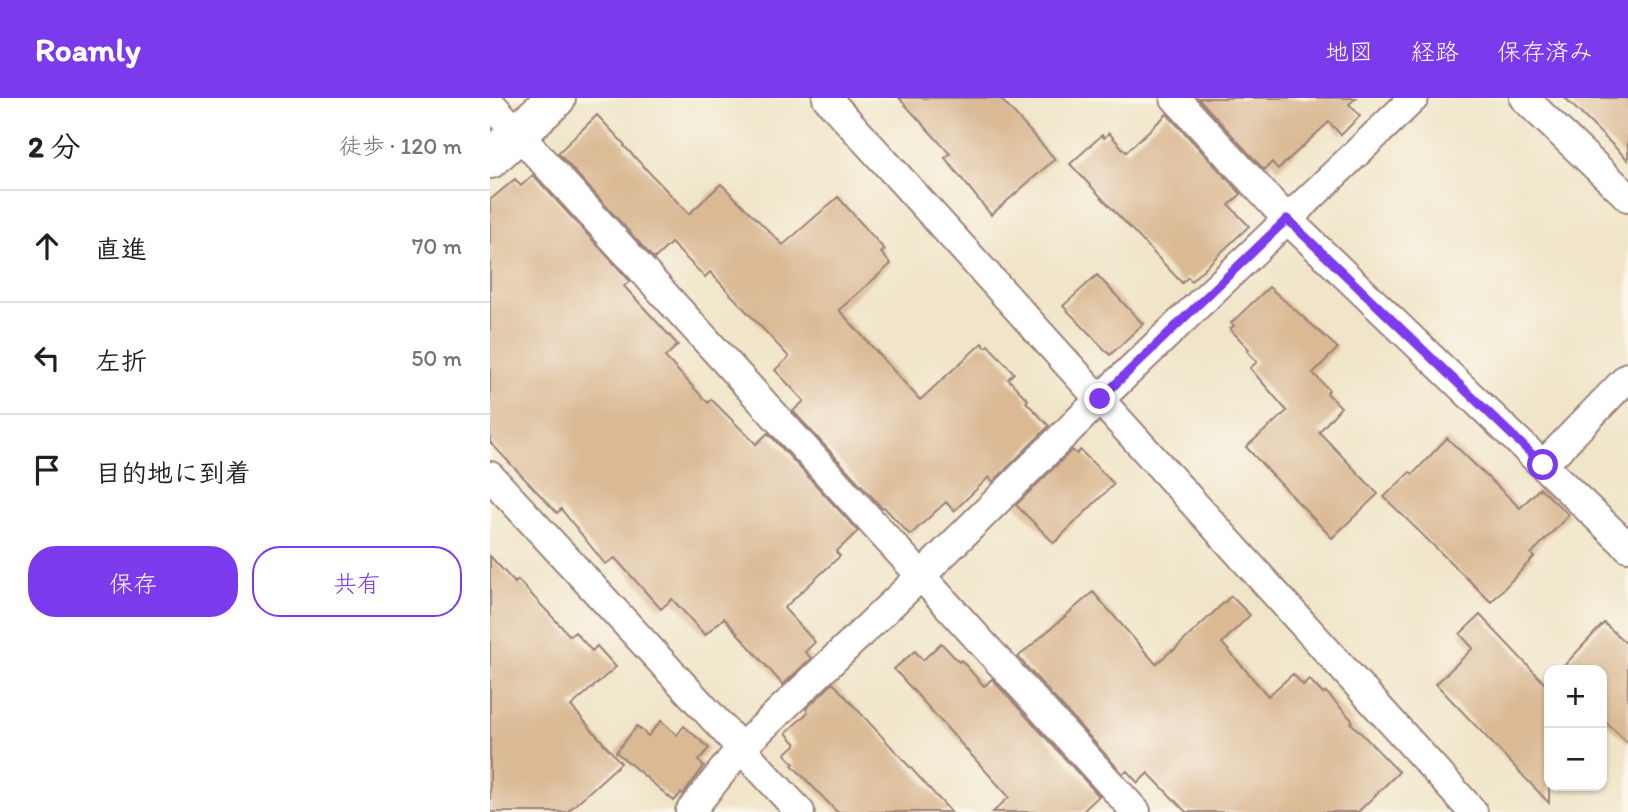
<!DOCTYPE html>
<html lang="ja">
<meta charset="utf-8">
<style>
body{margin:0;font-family:Itim,"Klee One",sans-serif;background:#f6f6f6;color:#202124}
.controls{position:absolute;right:21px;bottom:21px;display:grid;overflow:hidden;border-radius:14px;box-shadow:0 2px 5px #0004}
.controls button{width:63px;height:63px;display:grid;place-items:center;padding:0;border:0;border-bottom:2px solid #e0e0e0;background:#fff;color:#202124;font:35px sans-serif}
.stop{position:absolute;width:21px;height:21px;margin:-16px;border:5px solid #7c3aed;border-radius:50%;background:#fff}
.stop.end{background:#7c3aed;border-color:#fff;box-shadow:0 2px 7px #0008}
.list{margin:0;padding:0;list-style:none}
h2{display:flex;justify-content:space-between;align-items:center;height:91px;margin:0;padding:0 28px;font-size:30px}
h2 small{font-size:23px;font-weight:400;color:#757577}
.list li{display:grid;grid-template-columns:46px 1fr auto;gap:21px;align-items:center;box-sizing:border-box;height:112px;padding:0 28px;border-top:2px solid #e0e0e0}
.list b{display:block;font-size:26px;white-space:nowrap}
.list em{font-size:23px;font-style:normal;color:#757577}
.actions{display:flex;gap:14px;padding:21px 28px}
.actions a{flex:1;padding:16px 0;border:2px solid #7c3aed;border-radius:28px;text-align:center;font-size:24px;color:#7c3aed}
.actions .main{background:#7c3aed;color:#fff}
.icon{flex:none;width:38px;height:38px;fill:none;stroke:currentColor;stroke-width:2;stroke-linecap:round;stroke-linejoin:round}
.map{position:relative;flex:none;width:1138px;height:714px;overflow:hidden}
header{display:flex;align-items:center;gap:42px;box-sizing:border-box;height:98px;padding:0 35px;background:#7c3aed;color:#fff}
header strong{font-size:33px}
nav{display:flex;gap:38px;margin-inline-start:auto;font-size:24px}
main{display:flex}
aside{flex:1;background:#fff}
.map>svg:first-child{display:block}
</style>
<header>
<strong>Roamly</strong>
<nav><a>地図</a><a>経路</a><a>保存済み</a></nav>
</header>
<main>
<aside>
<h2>2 分<small>徒歩 · 120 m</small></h2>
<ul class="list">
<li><svg class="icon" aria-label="ahead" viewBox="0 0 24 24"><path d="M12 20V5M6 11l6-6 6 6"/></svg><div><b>直進</b></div><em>70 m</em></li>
<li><svg class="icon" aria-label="left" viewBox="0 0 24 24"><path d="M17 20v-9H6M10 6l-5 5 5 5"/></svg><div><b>左折</b></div><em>50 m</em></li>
<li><svg class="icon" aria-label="arrive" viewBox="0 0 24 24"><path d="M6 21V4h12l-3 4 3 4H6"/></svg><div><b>目的地に到着</b></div></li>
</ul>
<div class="actions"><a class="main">保存</a><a>共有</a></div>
</aside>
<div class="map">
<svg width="1138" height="714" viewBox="0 0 1138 714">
<rect width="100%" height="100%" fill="#fbf7ec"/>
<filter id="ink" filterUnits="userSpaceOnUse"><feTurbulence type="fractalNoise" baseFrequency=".0143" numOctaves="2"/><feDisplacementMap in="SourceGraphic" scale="14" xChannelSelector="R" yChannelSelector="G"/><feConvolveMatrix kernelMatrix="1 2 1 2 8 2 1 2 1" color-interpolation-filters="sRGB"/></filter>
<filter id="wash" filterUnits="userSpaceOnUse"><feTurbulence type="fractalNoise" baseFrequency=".00686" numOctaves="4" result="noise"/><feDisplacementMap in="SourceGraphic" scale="28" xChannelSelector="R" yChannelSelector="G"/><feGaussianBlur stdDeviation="1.57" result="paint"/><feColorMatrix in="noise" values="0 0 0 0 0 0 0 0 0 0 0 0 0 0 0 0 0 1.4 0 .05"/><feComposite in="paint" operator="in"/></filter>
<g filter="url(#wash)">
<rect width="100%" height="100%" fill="#f0e5c8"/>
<g id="blocks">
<path fill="#dab994" d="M 409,0 L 510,0 L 565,61 L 501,117 L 455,60 L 460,56 Z
M 708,0 L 866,0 L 859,6 L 870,18 L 851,37 L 839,24 L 788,71 L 782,64 L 774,72 Z
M 1075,0 L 1138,0 L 1138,62 Z
M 677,16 L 751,96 L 739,107 L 759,128 L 701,183 L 698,179 L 692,185 L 580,66 L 612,37 L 614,40 L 619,35 L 636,54 Z
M 107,17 L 135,47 L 134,48 L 199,116 L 231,86 L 293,147 L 348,99 L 395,152 L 391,155 L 401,166 L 349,212 L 430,302 L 492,245 L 495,249 L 498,247 L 524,275 L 518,281 L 538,302 L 536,304 L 559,328 L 503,384 L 499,379 L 464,413 L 456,404 L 420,437 L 394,409 L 392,410 L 303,313 L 314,303 L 285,272 L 299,259 L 220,174 L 215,179 L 181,145 L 164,161 L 68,55 Z
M 43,77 L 140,183 L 134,188 L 188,247 L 175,259 L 218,305 L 221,301 L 266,346 L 278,335 L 368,433 L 346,454 L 350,458 L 294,510 L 325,544 L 315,554 L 321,560 L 293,587 L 234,520 L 215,537 L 182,501 L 171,511 L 125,460 L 115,466 L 71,411 L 67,415 L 0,344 L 0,102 L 25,81 L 31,88 Z
M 607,177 L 653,226 L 620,257 L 573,208 Z
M 779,189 L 848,250 L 823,275 L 839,292 L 837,295 L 851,309 L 829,334 L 888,396 L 842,440 L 756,349 L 797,313 L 760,270 L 767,264 L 757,253 L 759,251 L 740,231 L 744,228 L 741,225 Z
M 957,340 L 1030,410 L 1050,390 L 1079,417 L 1041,456 L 1044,459 L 1001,504 L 894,399 L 920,374 L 923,376 Z
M 582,352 L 587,356 L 590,352 L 624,386 L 564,445 L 526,407 Z
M 0,458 L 25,485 L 28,482 L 80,538 L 85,534 L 102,553 L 107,548 L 126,569 L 81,608 L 131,665 L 77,714 L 0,714 Z
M 603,494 L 666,566 L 682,552 L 683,553 L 741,498 L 760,517 L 732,545 L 778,598 L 803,576 L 813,587 L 819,581 L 833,596 L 836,594 L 863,623 L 861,625 L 909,674 L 868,714 L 696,714 L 658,675 L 648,685 L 637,673 L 633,676 L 528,559 Z
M 990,517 L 1059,590 L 1059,705 L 946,586 L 983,550 L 970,536 Z
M 1114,525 L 1138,547 L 1138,645 L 1112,621 L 1112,572 L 1070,572 Z
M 451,545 L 469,564 L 471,562 L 494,588 L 502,581 L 609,698 L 592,714 L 503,714 L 519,699 L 404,571 L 425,553 L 433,562 Z
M 343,585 L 461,714 L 347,714 L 302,667 L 304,666 L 295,656 L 306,646 L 296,635 L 318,614 L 316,611 Z
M 171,623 L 187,637 L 194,628 L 219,650 L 208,663 L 214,668 L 193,696 L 191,695 L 184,703 L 126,654 L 147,628 L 158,638 Z"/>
</g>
</g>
<g filter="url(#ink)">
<use href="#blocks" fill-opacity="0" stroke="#9d827a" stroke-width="2"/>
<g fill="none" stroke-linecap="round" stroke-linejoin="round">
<g stroke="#9d827a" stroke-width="32">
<path id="street" d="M 337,0 L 983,714
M 685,0 L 797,121 L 1138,449
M 1034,0 L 1138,99
M 0,5 L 646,714
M 1053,367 L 1138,279
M 0,378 L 310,714
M 200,714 L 250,651 L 431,478 L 610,301 L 924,0"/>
</g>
<g stroke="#9d827a" stroke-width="42">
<path id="secondary" d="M 0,61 L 66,0"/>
</g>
<use href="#street" stroke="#fff" stroke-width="28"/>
<use href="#secondary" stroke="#fff" stroke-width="38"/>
</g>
</g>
<g fill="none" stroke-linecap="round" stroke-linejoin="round" filter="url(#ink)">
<path stroke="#7c3aed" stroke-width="9" d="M 610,301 L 797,121 L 1053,367"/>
</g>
</svg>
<div class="controls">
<button>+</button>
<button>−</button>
</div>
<div class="stop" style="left:1053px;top:367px"></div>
<div class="stop end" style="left:610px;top:301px"></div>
</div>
</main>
